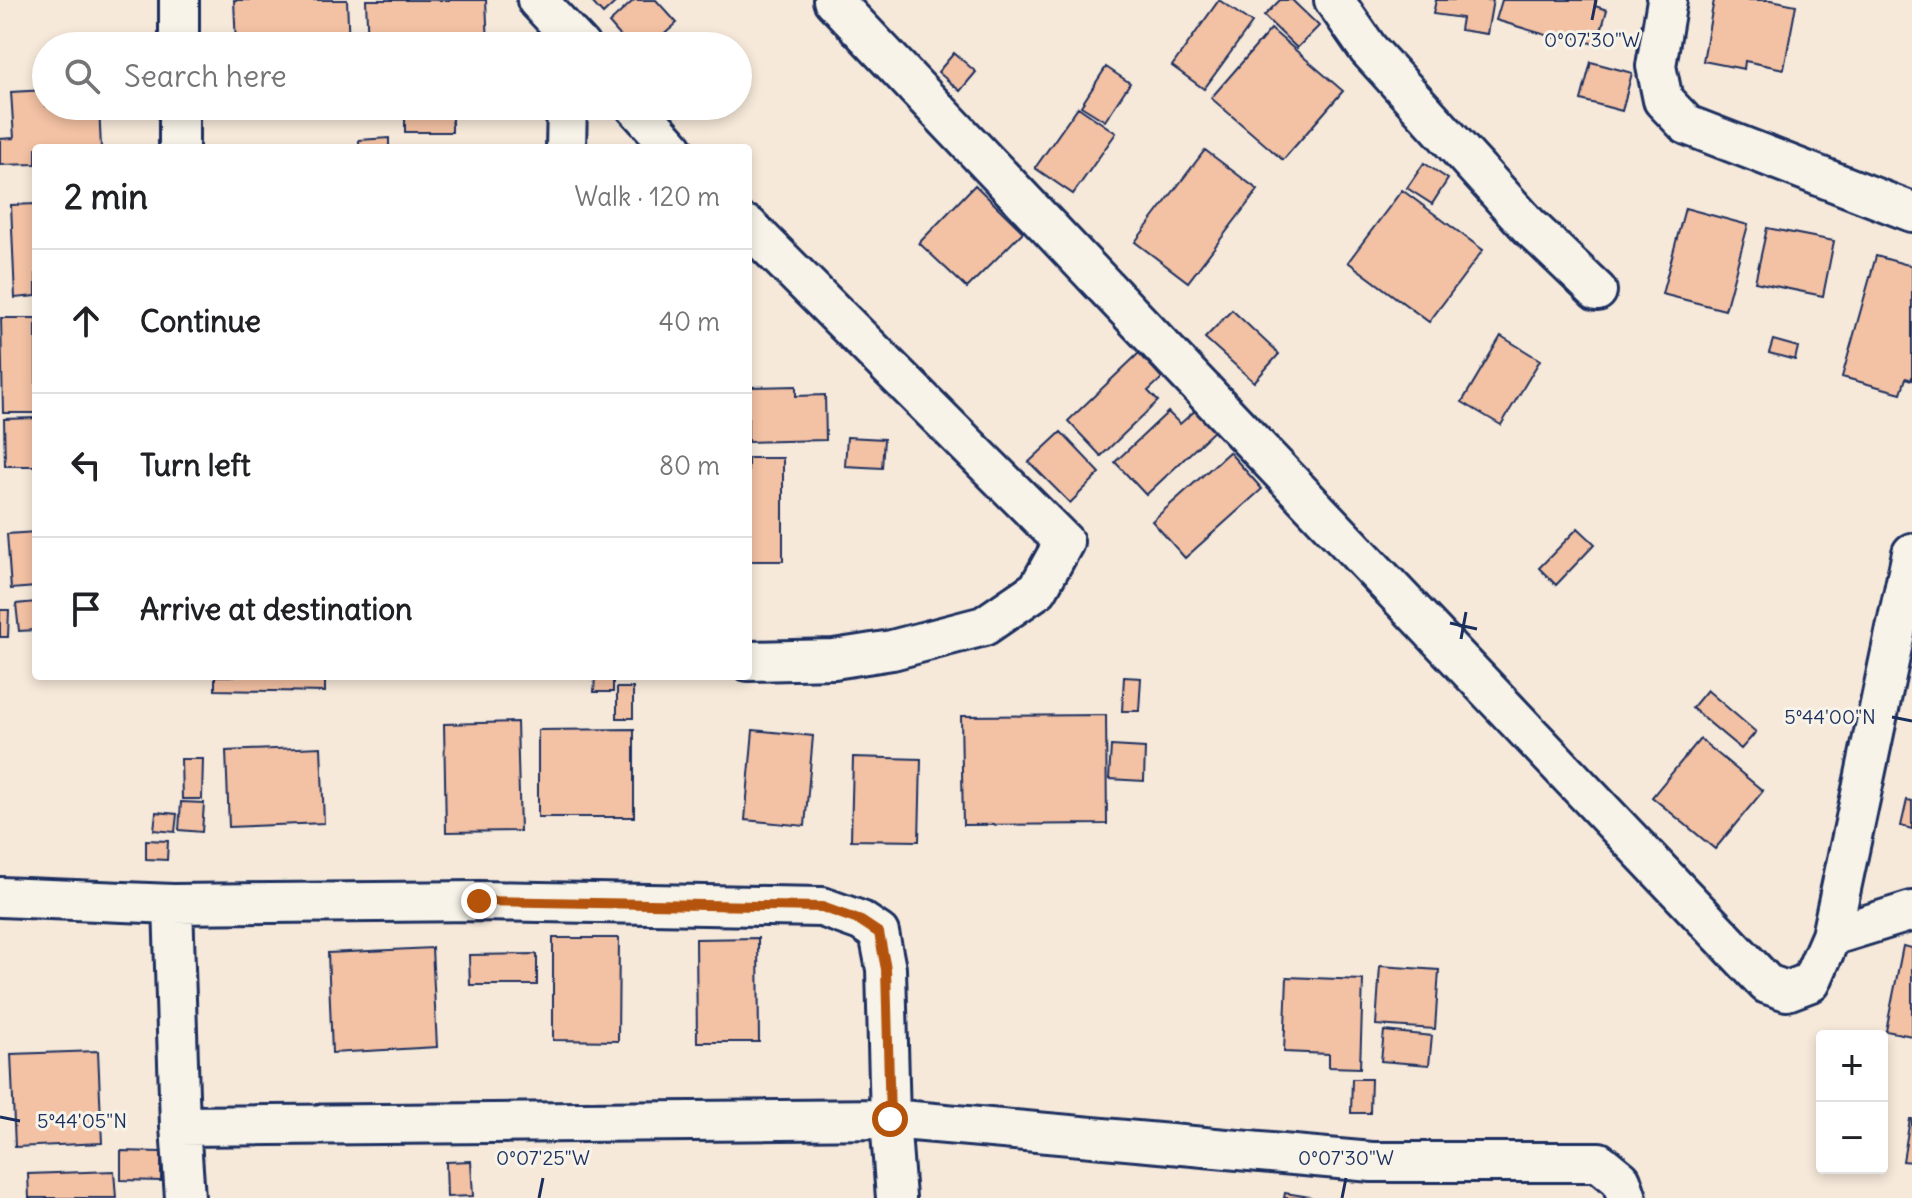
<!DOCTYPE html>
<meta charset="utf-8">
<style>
body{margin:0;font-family:Delius,sans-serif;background:#f2f2f2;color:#202124}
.controls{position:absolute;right:24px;bottom:24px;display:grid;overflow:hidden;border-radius:8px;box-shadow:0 4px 12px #0003}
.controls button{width:72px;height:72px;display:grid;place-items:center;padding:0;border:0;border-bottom:2px solid #e0e0e0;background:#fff;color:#202124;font:40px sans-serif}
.stop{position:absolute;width:24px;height:24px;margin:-18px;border:6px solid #b45309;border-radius:50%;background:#fff}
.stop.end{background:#b45309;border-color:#fff;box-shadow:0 2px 8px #0008}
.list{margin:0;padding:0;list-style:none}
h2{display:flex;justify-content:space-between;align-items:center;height:104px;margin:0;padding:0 32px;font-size:34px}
h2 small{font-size:26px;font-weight:400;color:#757577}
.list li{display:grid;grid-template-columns:52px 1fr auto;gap:24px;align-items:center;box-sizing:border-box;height:144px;padding:0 32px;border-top:2px solid #e0e0e0}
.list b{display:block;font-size:30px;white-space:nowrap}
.list em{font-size:26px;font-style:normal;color:#757577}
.icon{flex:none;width:44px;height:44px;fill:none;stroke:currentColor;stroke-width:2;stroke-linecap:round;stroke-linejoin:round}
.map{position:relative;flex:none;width:1912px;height:1198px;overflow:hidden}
.search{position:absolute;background:#fff;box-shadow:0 4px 12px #0003;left:32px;top:32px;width:720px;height:88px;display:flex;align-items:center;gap:20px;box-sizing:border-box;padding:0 28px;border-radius:44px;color:#757577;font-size:30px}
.panel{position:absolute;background:#fff;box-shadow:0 4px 12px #0003;left:32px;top:144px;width:720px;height:536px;border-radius:8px}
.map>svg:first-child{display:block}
</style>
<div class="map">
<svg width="1912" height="1198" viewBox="0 0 1912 1198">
<rect width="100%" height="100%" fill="#f6e9da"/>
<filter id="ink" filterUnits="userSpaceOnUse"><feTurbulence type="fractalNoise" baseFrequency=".0125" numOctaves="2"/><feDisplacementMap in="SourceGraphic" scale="16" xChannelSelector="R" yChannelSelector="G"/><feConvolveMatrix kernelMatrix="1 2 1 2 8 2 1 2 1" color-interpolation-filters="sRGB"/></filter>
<g filter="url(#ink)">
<path fill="#f3c1a3" stroke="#1b2f5e" stroke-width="2" d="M 234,0 L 347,0 L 349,46 L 236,46 Z
M 366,0 L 486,0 L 488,46 L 368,46 Z
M 590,0 L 618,0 L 603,14 Z
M 634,0 L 656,0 L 677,23 L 651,46 L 629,46 L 609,23 Z
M 1219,0 L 1252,23 L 1204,89 L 1172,66 Z
M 1280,0 L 1292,0 L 1319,26 L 1297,48 L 1264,16 Z
M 1436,0 L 1493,0 L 1487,34 L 1460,30 L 1462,18 L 1433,14 Z
M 1502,0 L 1596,0 L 1595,6 L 1607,10 L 1597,45 L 1564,34 L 1563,40 L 1496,20 Z
M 1714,0 L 1771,0 L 1796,5 L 1784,69 L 1745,61 L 1744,69 L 1703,61 Z
M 1271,29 L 1343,91 L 1283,160 L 1211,98 Z
M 954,53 L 976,72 L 960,91 L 938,72 Z
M 1591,62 L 1632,73 L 1622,111 L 1581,100 Z
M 1106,67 L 1130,83 L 1105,121 L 1081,106 Z
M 46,90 L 46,106 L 99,106 L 101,148 L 36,148 L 36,164 L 0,165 L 0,139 L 14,138 L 11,92 Z
M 405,106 L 452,106 L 452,132 L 405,132 Z
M 1078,107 L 1116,133 L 1073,194 L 1035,168 Z
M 389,138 L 389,148 L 359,148 L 359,140 Z
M 1205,150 L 1258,190 L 1188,282 L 1135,242 Z
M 1424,163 L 1448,179 L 1432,204 L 1407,188 Z
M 975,185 L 1023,232 L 967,288 L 919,243 Z
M 1402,190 L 1483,250 L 1429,322 L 1348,262 Z
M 36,204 L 36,296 L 15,298 L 11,205 Z
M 1685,208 L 1748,225 L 1725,310 L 1662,294 Z
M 1767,228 L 1834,241 L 1823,296 L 1755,282 Z
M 1876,256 L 1912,266 L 1912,380 L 1906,378 L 1901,393 L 1842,377 Z
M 1232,310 L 1279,354 L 1254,382 L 1205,338 Z
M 1,318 L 36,318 L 36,413 L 3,413 Z
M 1501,336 L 1540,360 L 1501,425 L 1462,402 Z
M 1773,340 L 1798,347 L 1795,360 L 1769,353 Z
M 1139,353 L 1162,378 L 1148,391 L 1158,401 L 1101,456 L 1068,421 Z
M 796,386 L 796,396 L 825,395 L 826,440 L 748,442 L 748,387 Z
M 1197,409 L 1216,429 L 1146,495 L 1115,462 L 1168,412 L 1180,424 Z
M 36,418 L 36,466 L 5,466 L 4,419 Z
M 1061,432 L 1100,473 L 1070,503 L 1029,462 Z
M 847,437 L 884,439 L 882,468 L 845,466 Z
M 1229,452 L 1262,489 L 1185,558 L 1152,521 Z
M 748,458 L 783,458 L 783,561 L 748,561 Z
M 1578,528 L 1595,544 L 1556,585 L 1539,568 Z
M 36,532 L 36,587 L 11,589 L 7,534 Z
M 36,602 L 36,630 L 19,631 L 16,604 Z
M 0,610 L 9,610 L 8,637 L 0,637 Z
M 215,676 L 325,676 L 325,692 L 215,690 Z
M 595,676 L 613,676 L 613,692 L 594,692 Z
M 1124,677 L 1141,678 L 1139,711 L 1122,711 Z
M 617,688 L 633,688 L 633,718 L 617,718 Z
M 1707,690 L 1756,732 L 1741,749 L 1692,708 Z
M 1106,715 L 1107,824 L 963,825 L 961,716 Z
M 517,722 L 520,831 L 446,832 L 444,724 Z
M 634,729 L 634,817 L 538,817 L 538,730 Z
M 753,730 L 813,736 L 805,826 L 745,820 Z
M 1700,739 L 1763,791 L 1715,849 L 1652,797 Z
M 1111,746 L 1145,748 L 1144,781 L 1109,779 Z
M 321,747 L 324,823 L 229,827 L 226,751 Z
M 853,757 L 921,759 L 919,841 L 851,840 Z
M 181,759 L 203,759 L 202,799 L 182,799 Z
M 1907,800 L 1912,801 L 1912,829 L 1901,826 Z
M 181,802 L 204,803 L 202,832 L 179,830 Z
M 156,812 L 177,814 L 175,832 L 154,830 Z
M 146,840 L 168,841 L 167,860 L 146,859 Z
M 553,938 L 619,938 L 618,1041 L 553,1040 Z
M 758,938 L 759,1042 L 697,1042 L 696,939 Z
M 1903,946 L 1912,948 L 1912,1036 L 1886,1031 Z
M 432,948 L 437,1047 L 332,1053 L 328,953 Z
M 537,954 L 537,985 L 470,985 L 469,955 Z
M 1380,966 L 1439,970 L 1435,1029 L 1376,1025 Z
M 1287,977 L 1363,980 L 1360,1068 L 1329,1067 L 1329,1054 L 1284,1052 Z
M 1384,1031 L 1432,1036 L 1429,1065 L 1381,1061 Z
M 98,1051 L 102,1143 L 15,1147 L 11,1054 Z
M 1352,1079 L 1371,1079 L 1370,1113 L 1351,1113 Z
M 1910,1119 L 1912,1119 L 1912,1162 L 1903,1161 Z
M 121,1151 L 161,1152 L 161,1181 L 121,1180 Z
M 471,1161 L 473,1196 L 447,1197 L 446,1162 Z
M 114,1171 L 116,1198 L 29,1198 L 28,1174 Z
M 1285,1193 L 1310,1197 L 1309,1198 L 1284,1198 Z"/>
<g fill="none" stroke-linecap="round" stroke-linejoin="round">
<g stroke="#1b2f5e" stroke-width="44">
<path id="minor" d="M 537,0 L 580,46
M 833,0 L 1767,984 L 1787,991 L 1811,982 L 1831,936 L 1912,553
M 1334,0 L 1368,49 L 1528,225 L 1597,291
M 1667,0 L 1656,66 L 1663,100 L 1687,125 L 1912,212
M 179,46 L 179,0
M 635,106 L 673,148
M 179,148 L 179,106
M 566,148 L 567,106
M 748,226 L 1064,542 L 1038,589 L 984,626 L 892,650 L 834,659 L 748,661
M 0,897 L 173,904 L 479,901 L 822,907 L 861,921 L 879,933 L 886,969 L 890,1119 L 1372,1162 L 1599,1162 L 1621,1180 L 1627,1198
M 173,904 L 180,1126 L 185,1198
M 1831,936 L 1912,911
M 180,1126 L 890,1119 L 896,1198"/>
</g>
<use href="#minor" stroke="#f7f3e8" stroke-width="38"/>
</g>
</g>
<g fill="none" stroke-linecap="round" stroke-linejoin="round" filter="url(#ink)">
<path stroke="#b45309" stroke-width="10" d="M 479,901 L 822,907 L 861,921 L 879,933 L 886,969 L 890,1119"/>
</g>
<path fill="none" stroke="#1b2f5e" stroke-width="3" d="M 1592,20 L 1596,0M 1450,623 L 1477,629M 1461,639 L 1466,612M 1892,717 L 1912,721M 0,1117 L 20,1121M 539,1198 L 543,1178M 1342,1198 L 1346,1178"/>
<g font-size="20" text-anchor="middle" fill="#1b2f5e" stroke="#f7f3e8" stroke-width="6" stroke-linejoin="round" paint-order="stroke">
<text x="1592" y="47">0°07'30"W</text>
<text x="1830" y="724">5°44'00"N</text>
<text x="82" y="1128">5°44'05"N</text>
<text x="543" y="1165">0°07'25"W</text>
<text x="1346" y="1165">0°07'30"W</text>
</g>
</svg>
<div class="controls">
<button>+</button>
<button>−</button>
</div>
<div class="stop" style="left:890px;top:1119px"></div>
<div class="stop end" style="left:479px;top:901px"></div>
<div class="search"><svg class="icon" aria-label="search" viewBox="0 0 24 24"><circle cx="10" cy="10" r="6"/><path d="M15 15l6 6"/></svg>Search here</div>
<section class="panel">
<h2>2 min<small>Walk · 120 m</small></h2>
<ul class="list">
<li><svg class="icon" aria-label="ahead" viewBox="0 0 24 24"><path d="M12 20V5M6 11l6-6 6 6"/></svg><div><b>Continue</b></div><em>40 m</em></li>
<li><svg class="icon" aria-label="left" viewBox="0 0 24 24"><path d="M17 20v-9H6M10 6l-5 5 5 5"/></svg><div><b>Turn left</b></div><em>80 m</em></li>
<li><svg class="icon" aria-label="arrive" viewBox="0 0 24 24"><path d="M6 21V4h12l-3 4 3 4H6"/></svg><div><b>Arrive at destination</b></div></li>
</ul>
</section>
</div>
